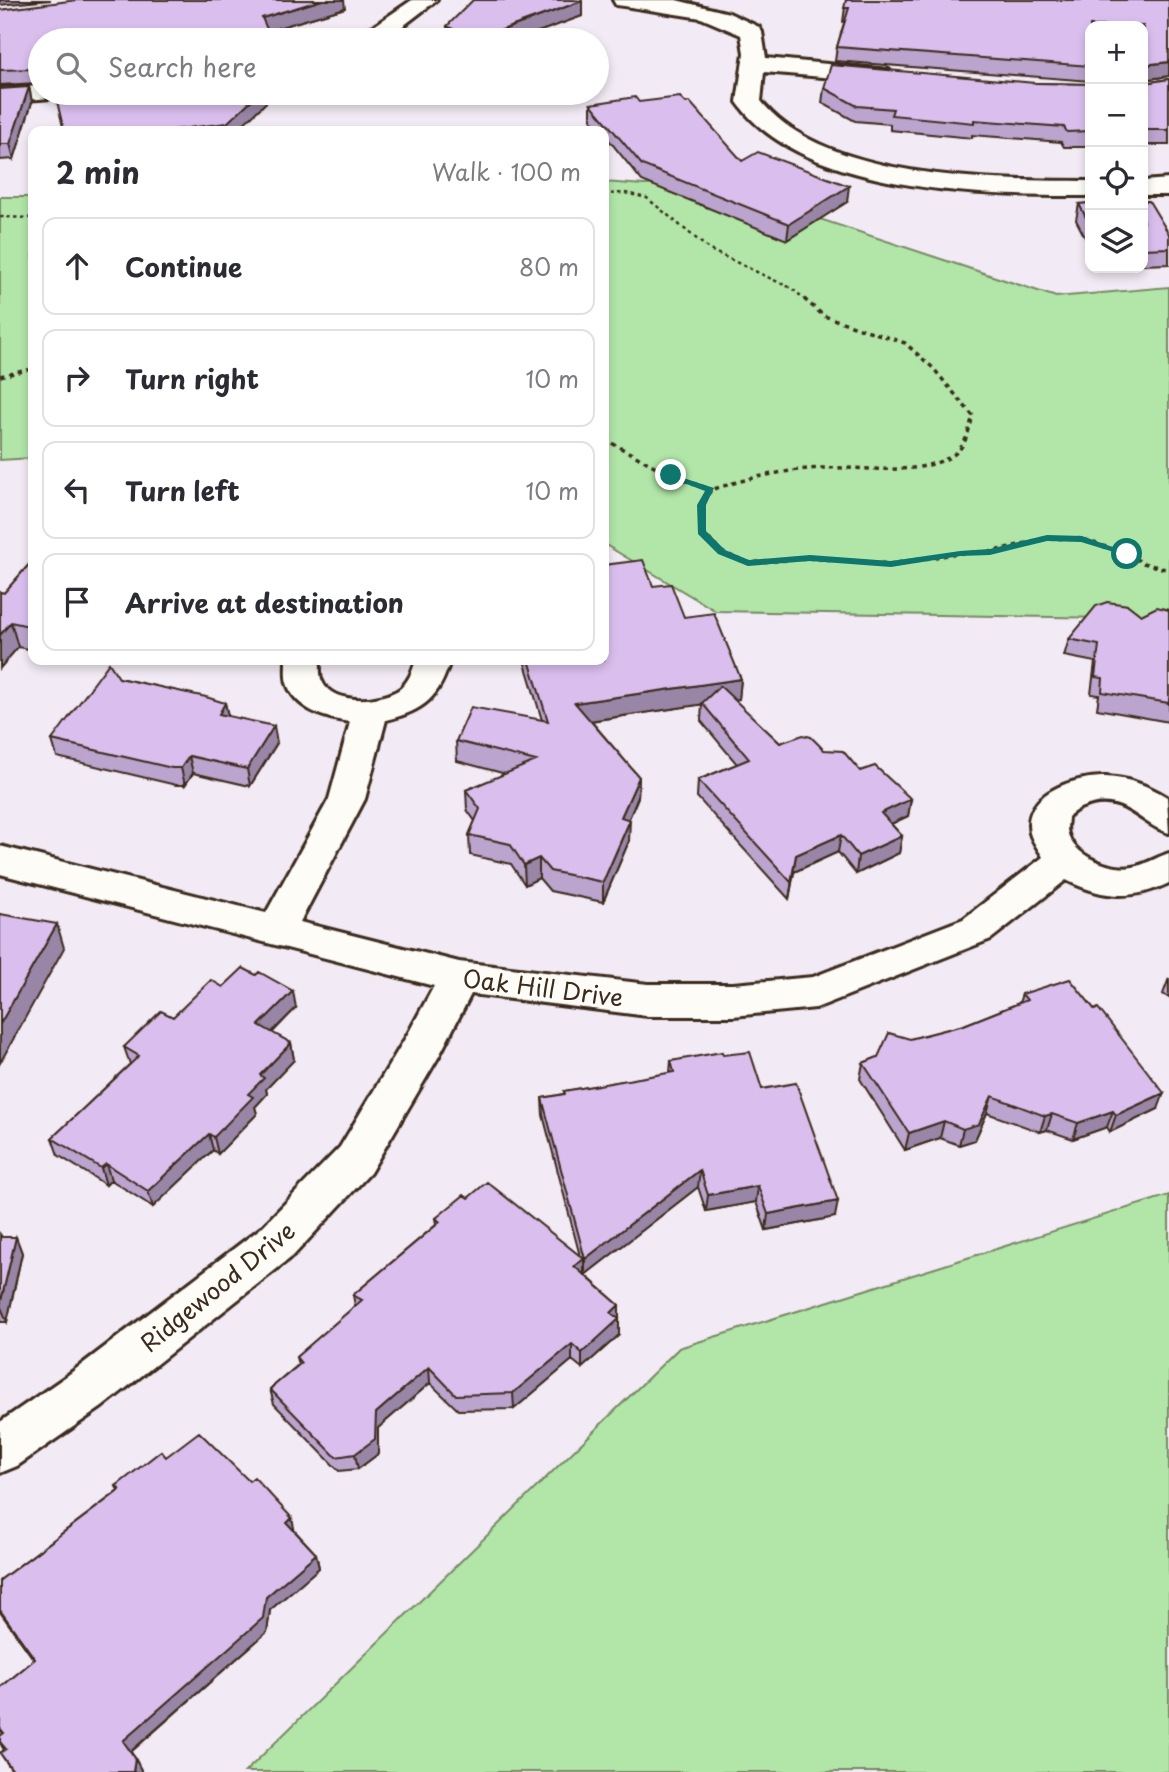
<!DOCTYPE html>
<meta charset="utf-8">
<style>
body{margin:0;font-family:"Playpen Sans",sans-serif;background:#f2f2f3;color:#2b2b33}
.controls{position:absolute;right:21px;top:21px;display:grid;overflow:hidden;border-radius:14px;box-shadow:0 4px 10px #0003}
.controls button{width:63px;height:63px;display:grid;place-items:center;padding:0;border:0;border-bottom:2px solid #e1e1e2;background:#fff;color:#2b2b33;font:35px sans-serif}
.stop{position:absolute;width:21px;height:21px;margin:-16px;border:5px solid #0f766e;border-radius:50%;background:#fff}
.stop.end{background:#0f766e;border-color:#fff;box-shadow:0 2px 7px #0008}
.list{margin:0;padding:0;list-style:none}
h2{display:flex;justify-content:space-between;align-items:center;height:91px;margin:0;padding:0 28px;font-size:30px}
h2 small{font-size:23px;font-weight:400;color:#7c7c81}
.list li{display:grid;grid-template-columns:46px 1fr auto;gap:21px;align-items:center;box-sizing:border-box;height:98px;margin:0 14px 14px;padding:0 14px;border:2px solid #e1e1e2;border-radius:14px}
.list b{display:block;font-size:26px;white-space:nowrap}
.list em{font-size:23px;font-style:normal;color:#7c7c81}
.icon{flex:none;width:38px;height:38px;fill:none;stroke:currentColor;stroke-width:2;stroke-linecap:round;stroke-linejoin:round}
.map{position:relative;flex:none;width:1169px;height:1772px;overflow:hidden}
.search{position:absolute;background:#fff;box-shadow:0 4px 10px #0003;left:28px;top:28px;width:581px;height:77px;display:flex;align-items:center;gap:18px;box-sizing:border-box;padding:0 24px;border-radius:38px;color:#7c7c81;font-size:26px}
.panel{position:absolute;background:#fff;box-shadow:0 4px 10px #0003;left:28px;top:126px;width:581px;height:539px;border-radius:14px}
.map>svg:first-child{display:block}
</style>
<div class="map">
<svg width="1169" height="1772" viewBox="0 0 1169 1772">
<rect width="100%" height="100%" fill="#f2eaf4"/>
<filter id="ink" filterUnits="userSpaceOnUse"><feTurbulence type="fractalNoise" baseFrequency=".0143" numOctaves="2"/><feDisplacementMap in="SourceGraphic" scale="14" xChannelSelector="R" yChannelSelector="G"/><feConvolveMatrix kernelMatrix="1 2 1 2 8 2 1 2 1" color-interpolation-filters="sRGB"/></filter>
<g filter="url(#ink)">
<path fill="#b1e6a8" stroke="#768863" stroke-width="2" d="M 705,181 L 1056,297 L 1169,287 L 1169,619 L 716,611 L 604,544 L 604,182 L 644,185 Z
M 0,197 L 33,197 L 33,458 L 0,460 Z
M 1169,1195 L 1169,1772 L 245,1772 L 679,1348 Z"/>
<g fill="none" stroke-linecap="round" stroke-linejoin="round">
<g stroke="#3b2a1e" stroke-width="6">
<path id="street" d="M 412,0 L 437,0 L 390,36 L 377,40 L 346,40 L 349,35 L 374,26 Z
M 613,0 L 676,0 L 729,13 L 759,27 L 762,32 L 766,58 L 889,70 L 892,75 L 889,80 L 881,82 L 764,72 L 761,101 C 824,180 996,181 1090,181 L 1090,196 C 990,197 799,192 737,102 L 744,53 L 741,35 L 701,18 L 624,6 L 616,5 Z
M 40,86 L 40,93 L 56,93 L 52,98 L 0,102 L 0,88 Z
M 1169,179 L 1169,195 L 1143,195 L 1143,181 Z
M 286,660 L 320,660 C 320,666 319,676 322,681 C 332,706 384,702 401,688 C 410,679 412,672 416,660 L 450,660 C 440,697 424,711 386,720 L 365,799 L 300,922 L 459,962 L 648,984 L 733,984 L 813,977 L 963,919 L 1043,857 C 1039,850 1032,841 1030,833 C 1021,793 1076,776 1106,777 C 1128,778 1149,786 1167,797 L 1169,833 C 1141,825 1126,796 1092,804 C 1081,807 1076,809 1068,817 C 1068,822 1066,829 1068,834 C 1074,856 1111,871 1133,867 C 1145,865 1157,857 1169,853 L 1169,883 C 1131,901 1103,898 1066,880 L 991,939 L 816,1008 L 733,1016 L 648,1016 L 471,994 L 439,1056 L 370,1173 L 293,1256 L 102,1407 L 17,1466 L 0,1473 L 0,1422 L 68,1375 L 261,1228 L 340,1147 L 409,1032 L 434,986 L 0,874 L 0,846 L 266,913 L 329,799 L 350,722 C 326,719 295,709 287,683 C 285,676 286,667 286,660 Z"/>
</g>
<path stroke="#3b2a1e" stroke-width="2.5" stroke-dasharray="3.5 3.5" stroke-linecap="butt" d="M 604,194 L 625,193 L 647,198 L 710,250 L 791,288 L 806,300
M 0,217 L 33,218"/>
<path stroke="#3b2a1e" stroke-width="3.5" stroke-dasharray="4.5 4.5" stroke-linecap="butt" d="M 804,299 L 824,316 L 905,343 L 933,368 L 973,416 C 968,432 966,448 950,457 C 913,477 862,466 822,468 C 784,470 747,478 711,490 L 701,505 L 702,532 L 721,552 L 748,563 L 810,558 L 891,564 L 960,553 L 990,552 L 1047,538 L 1082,539 L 1127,554 L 1143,563 L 1169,570
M 0,376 L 33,369
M 604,439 L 671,475 L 711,490"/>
<use href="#street" fill="#fdfcf7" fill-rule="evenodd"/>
</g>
<path fill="#bba4cd" stroke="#3b2a1e" stroke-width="2" d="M 846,0 L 1169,0 L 1169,76 L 1145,80 L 1145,83 L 1169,79 L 1169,145 L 1143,145 L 1143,26 L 1090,26 L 1090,81 L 835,61 L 837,47 L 844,23 L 843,22 Z
M 582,1 L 582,16 L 516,40 L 448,40 L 447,26 Z
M 345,8 L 268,31 L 40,40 L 40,77 L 38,83 L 0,85 L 0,10 Z
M 1035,83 L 1090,84 L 1090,147 L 1064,147 L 1061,142 L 972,135 L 972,138 L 890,130 L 890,124 L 855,121 L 822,103 L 824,88 Z
M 29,87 L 32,102 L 14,159 L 0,160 L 0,89 Z
M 639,102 L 686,103 L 742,161 L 847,202 L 787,240 L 642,181 L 604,134 L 604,131 L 601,131 L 591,119 L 591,104 Z
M 1143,201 L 1169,234 L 1169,264 L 1143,265 Z
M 1090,203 L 1090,247 L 1076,220 L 1079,204 Z
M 33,560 L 33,650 L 18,647 L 0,668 L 0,592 L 4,593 Z
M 653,586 L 684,617 L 741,679 L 739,699 L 734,700 L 780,743 L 824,750 L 911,799 L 908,816 L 891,824 L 902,836 L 899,853 L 856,874 L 838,852 L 794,872 L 789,899 L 697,797 L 698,780 L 737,764 L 701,721 L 702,704 L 591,721 L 639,777 L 638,797 L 628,820 L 629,841 L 603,902 L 550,891 L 539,878 L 525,885 L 511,864 L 470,855 L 469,835 L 475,821 L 467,810 L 466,790 L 506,774 L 457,761 L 456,741 L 542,720 L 524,660 L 604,660 Z
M 1169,610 L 1169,722 L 1097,709 L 1099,695 L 1091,694 L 1095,662 L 1064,656 L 1069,639 L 1141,615 Z
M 119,678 L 225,703 L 228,716 L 277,743 L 250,786 L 193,773 L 185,785 L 176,785 L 57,757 L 52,740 Z
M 1169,978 L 1169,998 L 1163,994 Z
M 223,987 L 296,1008 L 272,1033 L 291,1043 L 294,1060 L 266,1089 L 267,1094 L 255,1107 L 257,1114 L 218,1154 L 213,1150 L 153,1207 L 111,1180 L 106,1185 L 58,1155 L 52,1138 L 130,1064 L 124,1047 Z
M 1022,994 L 1158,1109 L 1110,1132 L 1107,1127 L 1073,1139 L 1047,1130 L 1040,1132 L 987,1113 L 975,1140 L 959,1145 L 940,1138 L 905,1150 L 860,1079 L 863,1063 L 878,1057 L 910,1039 L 964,1025 L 1019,1003 Z
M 723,1055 L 762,1089 L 835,1217 L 766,1230 L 756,1202 L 706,1211 L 698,1187 L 585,1275 L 619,1305 L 619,1335 L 582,1368 L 572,1360 L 514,1409 L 458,1410 L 430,1383 L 378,1428 L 378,1454 L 358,1469 L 339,1471 L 274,1404 L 270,1389 L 298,1365 L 296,1357 L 355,1306 L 353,1295 L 437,1224 L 436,1218 L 468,1198 L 580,1256 L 543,1115 L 542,1098 L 564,1094 L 564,1091 L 670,1073 L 671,1061 Z
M 0,1234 L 2,1237 L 16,1237 L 22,1253 L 7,1322 L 0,1322 Z
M 166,1457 L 295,1531 L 316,1554 L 319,1568 L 270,1610 L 267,1632 L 131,1752 L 141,1770 L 141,1772 L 13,1772 L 0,1753 L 4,1750 L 0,1743 L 0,1736 L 3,1734 L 0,1729 L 0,1688 L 34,1660 L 0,1612 L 0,1580 L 118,1491 L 116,1486 Z"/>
<path fill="#9986a7" stroke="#3b2a1e" stroke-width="2" d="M 0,0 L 51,0 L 0,5 Z
M 322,0 L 344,0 L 345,8 L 264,32 L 262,18 Z
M 582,1 L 582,16 L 516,40 L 476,40 Z
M 40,52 L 40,77 L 38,83 L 35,69 Z
M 1169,62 L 1169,76 L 1143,80 L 1144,65 Z
M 29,87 L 32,102 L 14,159 L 10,144 Z
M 259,93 L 276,93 L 236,131 L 165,131 Z
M 849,186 L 847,202 L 787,240 L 789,224 Z
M 11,622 L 18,647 L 0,668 L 0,635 Z
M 741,679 L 739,699 L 575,723 L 575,703 Z
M 225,703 L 229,720 L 219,714 Z
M 274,726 L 277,743 L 250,786 L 247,769 Z
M 189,756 L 193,773 L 185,785 L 181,768 Z
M 639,777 L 638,797 L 621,838 L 621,817 Z
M 911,799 L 908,816 L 878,830 L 881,813 Z
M 630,820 L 629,841 L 603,902 L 603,882 Z
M 841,835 L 838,852 L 794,872 L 789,899 L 796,855 Z
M 902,836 L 899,853 L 856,874 L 858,856 Z
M 539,858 L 539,878 L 525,885 L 524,865 Z
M 57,924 L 64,948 L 0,1063 L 0,1024 Z
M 293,991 L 296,1008 L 262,1042 L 259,1025 Z
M 291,1043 L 294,1060 L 266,1089 L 267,1094 L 255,1107 L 257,1114 L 218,1154 L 214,1137 L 248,1094 L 260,1075 Z
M 1164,1093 L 1158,1109 L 1110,1132 L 1116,1115 Z
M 992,1096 L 987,1113 L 975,1140 L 959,1145 L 963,1129 Z
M 1113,1111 L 1107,1127 L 1073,1139 L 1078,1123 Z
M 1052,1114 L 1047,1130 L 1040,1132 L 1045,1116 Z
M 944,1121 L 940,1138 L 905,1150 L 909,1133 Z
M 209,1134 L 213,1150 L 153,1207 L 148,1191 Z
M 106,1164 L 111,1180 L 106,1185 L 101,1168 Z
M 700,1170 L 698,1187 L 585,1275 L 585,1259 Z
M 758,1186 L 756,1202 L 706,1211 L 708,1195 Z
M 838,1201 L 835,1217 L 766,1230 L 768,1214 Z
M 16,1237 L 22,1253 L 7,1322 L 0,1305 Z
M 584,1259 L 584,1275 L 574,1266 Z
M 619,1305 L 619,1335 L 582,1368 L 582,1353 L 611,1313 Z
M 572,1344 L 572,1360 L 514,1409 L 513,1393 Z
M 429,1367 L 430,1383 L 378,1428 L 378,1454 L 358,1469 L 355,1454 L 376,1413 Z
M 292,1518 L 295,1533 L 287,1523 Z
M 316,1554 L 319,1568 L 270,1610 L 267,1632 L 129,1753 L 123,1741 L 266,1597 Z
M 135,1758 L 141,1770 L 141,1772 L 133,1772 Z"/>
<path fill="#dabfee" stroke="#3b2a1e" stroke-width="2" d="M 77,0 L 322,0 L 262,18 L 272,40 L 40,40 L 40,52 L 35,69 L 0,70 L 0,10 Z
M 473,0 L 573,0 L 582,1 L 474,40 L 447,26 Z
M 846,0 L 1169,0 L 1169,62 L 1144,65 L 1145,83 L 1169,79 L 1169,130 L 1143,130 L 1143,26 L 1090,26 L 1090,66 L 837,47 L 849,8 L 844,8 Z
M 831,65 L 1035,83 L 1090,84 L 1090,131 L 1067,132 L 1064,127 L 974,120 L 974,123 L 891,115 L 893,109 L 857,106 L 824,88 Z
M 29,87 L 10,144 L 0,144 L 0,89 Z
M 55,93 L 259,93 L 227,123 L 165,131 L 64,131 Z
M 635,97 L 639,102 L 680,97 L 686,103 L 690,102 L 742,161 L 758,152 L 849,186 L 789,224 L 642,165 L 591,104 Z
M 1143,201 L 1149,201 L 1169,234 L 1169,248 L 1143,249 Z
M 1090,203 L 1090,225 L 1079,204 Z
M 33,560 L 33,627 L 11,622 L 0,635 L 0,592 L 4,593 Z
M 643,560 L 653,586 L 671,584 L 684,617 L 714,613 L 741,679 L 575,703 L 639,777 L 621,817 L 630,820 L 603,882 L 550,871 L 539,858 L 524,865 L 510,844 L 469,835 L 480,809 L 466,790 L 536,761 L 456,741 L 471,707 L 548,721 L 529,660 L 604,660 L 604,565 Z
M 1107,602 L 1128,605 L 1141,615 L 1157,607 L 1169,610 L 1169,703 L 1102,692 L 1103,678 L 1095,677 L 1099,645 L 1069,639 L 1096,606 Z
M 109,663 L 119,678 L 206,697 L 225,703 L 219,714 L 274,726 L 247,769 L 189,756 L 181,768 L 172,768 L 52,740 Z
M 720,686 L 780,743 L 803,735 L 811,737 L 824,750 L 843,751 L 860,771 L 875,766 L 911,799 L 881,813 L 902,836 L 858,856 L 841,835 L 796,855 L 791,882 L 698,780 L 749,759 L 702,703 Z
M 0,914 L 57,924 L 0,1024 Z
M 243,968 L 256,975 L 259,972 L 293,991 L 259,1025 L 291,1043 L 260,1075 L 264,1078 L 248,1094 L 253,1097 L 214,1137 L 209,1134 L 148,1191 L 106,1164 L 101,1168 L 52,1138 L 139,1056 L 124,1047 L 161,1011 L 173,1017 L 211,980 L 223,987 Z
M 1070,979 L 1095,1010 L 1098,1008 L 1164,1093 L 1116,1115 L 1113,1111 L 1078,1123 L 1052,1114 L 1045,1116 L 992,1096 L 979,1124 L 963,1129 L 944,1121 L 909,1133 L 863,1063 L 878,1057 L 889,1033 L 910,1039 L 964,1025 L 1027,1000 L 1022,994 Z
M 722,1052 L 723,1055 L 750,1052 L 762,1089 L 796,1083 L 838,1201 L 768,1214 L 758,1186 L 708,1195 L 700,1170 L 585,1259 L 542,1098 L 565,1094 L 564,1091 L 674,1072 L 671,1061 Z
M 487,1182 L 584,1259 L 574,1266 L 619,1305 L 611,1313 L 619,1319 L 582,1353 L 572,1344 L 513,1393 L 456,1395 L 429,1367 L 376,1413 L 375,1439 L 355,1454 L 336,1457 L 270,1389 L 301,1363 L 296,1357 L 362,1300 L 353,1295 L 440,1222 L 436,1218 L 464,1195 L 468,1198 Z
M 0,1237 L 16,1237 L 0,1305 Z
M 199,1432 L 249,1481 L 254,1477 L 292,1518 L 287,1523 L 316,1554 L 266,1597 L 263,1618 L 123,1741 L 135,1758 L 133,1772 L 14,1772 L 0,1753 L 6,1749 L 0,1742 L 0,1736 L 4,1733 L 0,1728 L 0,1688 L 35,1659 L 0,1610 L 0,1580 L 120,1490 L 116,1486 L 161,1451 L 166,1457 Z"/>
</g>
<path fill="#0f766e" d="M 668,473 L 714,488 L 706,505 L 706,531 L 725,550 L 749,560 L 810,555 L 891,561 L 960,551 L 990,549 L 1047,535 L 1082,536 L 1132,554 L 1127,556 L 1081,542 L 1047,541 L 990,555 L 960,556 L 891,567 L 810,561 L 748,566 L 718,554 L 698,534 L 697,505 L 705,491 L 668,477 Z"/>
<g text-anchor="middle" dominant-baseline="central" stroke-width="6" stroke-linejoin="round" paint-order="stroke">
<g font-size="24" fill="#3b2a1e" stroke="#fdfcf7">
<text transform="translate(543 987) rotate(7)">Oak Hill Drive</text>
<text transform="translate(217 1286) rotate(-39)">Ridgewood Drive</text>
</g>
</g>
</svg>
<div class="controls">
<button>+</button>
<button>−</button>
<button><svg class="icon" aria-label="locate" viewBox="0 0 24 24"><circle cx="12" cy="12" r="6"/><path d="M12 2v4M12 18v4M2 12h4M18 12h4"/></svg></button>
<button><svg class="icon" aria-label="layers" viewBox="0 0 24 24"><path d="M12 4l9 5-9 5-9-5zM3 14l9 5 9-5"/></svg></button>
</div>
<div class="stop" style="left:1127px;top:554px"></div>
<div class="stop end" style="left:671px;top:475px"></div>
<div class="search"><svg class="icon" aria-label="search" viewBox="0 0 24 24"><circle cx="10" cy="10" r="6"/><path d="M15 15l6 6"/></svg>Search here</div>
<section class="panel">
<h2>2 min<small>Walk · 100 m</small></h2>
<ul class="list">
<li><svg class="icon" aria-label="ahead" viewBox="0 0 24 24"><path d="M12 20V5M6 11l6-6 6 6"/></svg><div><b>Continue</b></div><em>80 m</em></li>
<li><svg class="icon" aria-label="right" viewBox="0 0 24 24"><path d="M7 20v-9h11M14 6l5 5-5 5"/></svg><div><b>Turn right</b></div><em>10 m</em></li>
<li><svg class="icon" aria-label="left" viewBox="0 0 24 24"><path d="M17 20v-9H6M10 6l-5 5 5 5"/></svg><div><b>Turn left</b></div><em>10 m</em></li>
<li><svg class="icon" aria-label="arrive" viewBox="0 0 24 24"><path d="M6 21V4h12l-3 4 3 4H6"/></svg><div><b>Arrive at destination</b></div></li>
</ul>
</section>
</div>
